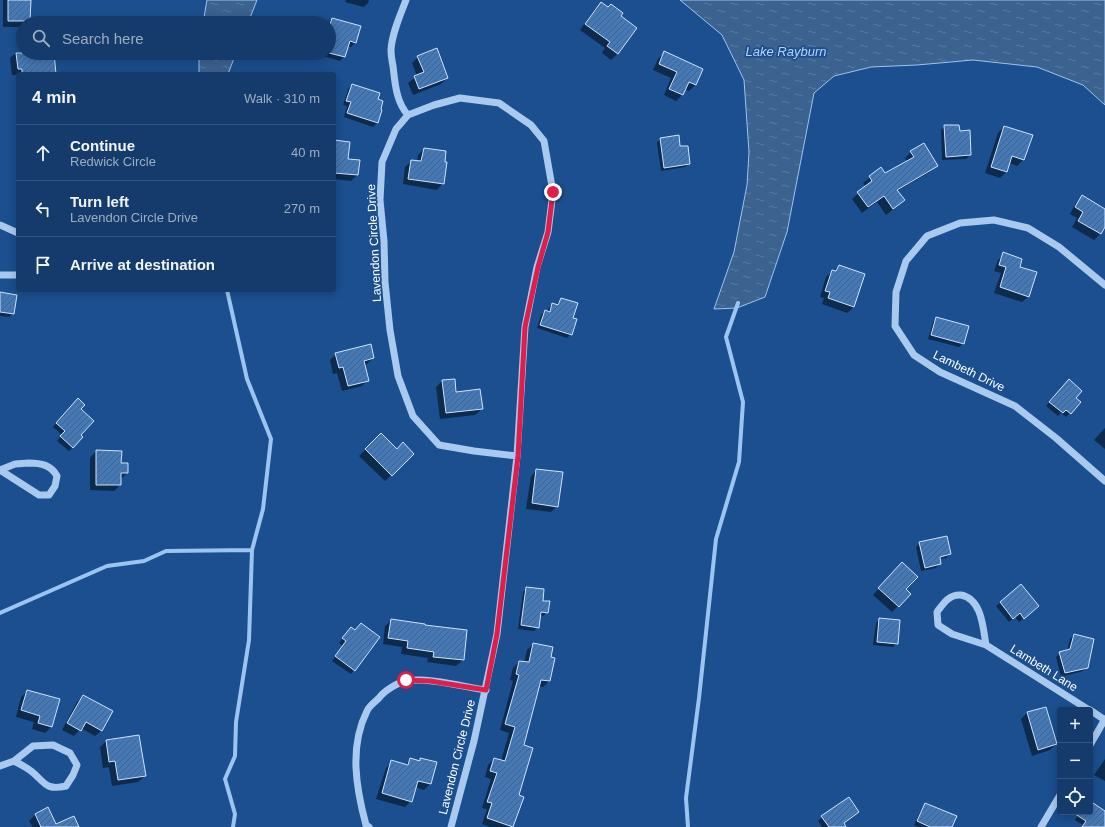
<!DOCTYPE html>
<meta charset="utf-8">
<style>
body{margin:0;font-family:Helvetica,sans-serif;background:#1d4271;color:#f1f3f6}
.controls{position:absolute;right:12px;bottom:12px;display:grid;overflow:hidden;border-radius:4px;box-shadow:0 2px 10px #0003}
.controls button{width:36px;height:36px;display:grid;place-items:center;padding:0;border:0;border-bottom:1px solid #33557e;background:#143b6b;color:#f1f3f6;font:20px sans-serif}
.stop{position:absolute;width:12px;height:12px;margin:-9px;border:3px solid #e11d48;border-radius:50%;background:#fff}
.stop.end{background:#e11d48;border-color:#fff;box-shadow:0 1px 4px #0008}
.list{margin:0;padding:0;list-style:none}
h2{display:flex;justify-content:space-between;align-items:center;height:52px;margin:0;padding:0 16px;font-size:17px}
h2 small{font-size:13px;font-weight:400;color:#9dadc1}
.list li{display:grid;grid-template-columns:26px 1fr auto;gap:12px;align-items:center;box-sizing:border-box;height:56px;padding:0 16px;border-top:1px solid #33557e}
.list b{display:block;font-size:15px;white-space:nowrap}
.list p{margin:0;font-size:13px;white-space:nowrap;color:#9dadc1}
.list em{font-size:13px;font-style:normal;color:#9dadc1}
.icon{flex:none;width:22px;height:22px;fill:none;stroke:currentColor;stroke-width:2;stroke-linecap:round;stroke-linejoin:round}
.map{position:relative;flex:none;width:1105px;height:827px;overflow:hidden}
.search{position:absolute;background:#143b6b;box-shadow:0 2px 10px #0003;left:16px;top:16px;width:320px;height:44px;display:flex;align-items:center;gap:10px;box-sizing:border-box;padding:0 14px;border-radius:22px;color:#9dadc1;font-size:15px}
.panel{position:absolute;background:#143b6b;box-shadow:0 2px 10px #0003;left:16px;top:72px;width:320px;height:220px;border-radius:4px}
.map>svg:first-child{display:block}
</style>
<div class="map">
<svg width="1105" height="827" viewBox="0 0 1105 827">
<defs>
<pattern id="water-ripples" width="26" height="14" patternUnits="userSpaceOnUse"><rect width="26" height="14" fill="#3c6290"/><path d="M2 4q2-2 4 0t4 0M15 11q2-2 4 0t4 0" fill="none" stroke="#597aa1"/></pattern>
<pattern id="building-hatch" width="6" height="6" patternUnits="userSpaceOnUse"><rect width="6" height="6" fill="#4478b7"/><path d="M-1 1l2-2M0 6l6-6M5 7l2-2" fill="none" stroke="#486282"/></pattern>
</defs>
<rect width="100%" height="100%" fill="#1b4f8f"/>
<path fill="url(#water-ripples)" stroke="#9cc4f0" d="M 207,0 L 257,0 L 248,23 L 203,23 Z
M 680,0 L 1105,0 L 1105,105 L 1083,85 L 1037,67 L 973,60 L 917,65 L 871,67 L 834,76 L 814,93 L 787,232 L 765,297 L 737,308 L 714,309 L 734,252 L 747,185 L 749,152 L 744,80 L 722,35 Z
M 199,53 L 236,53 L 228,74 L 199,74 Z"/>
<path fill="#0007" fill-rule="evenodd" d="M 3,0 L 30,0 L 29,21 L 27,23 L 23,23 L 23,27 L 3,27 Z
M 346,0 L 369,0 L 368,3 L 364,7 L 345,2 Z
M 601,3 L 635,29 L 617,54 L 611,60 L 602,53 L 605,48 L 580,30 L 595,9 Z
M 332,19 L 360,27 L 355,43 L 351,47 L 347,46 L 344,57 L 340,61 L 320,55 L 321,53 L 329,53 L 328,23 Z
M 17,52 L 53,53 L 55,74 L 18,74 L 18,95 L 16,75 L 12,75 L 10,58 Z
M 665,52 L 695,85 L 689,91 L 685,89 L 682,95 L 676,101 L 664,95 L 671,78 L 653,70 L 658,59 Z
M 418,57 L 447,78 L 441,84 L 413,95 L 408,83 L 417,76 L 412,63 Z
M 352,85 L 376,100 L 377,123 L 373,127 L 344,117 L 347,106 L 343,105 L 348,89 Z
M 945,126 L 959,132 L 970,155 L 966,159 L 942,160 L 941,130 Z
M 1004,127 L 1023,160 L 1017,166 L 1009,163 L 1006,172 L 1000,178 L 985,173 L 998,133 Z
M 660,139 L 689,164 L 685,167 L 661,171 L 657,143 Z
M 334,141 L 357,175 L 351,181 L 334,179 Z
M 424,149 L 443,183 L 437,190 L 403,184 L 405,167 L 412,161 L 417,162 L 418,155 Z
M 911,152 L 936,166 L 930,172 L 897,191 L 904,200 L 886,215 L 877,202 L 862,213 L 852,199 L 866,187 L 863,183 L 881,169 L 885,175 L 907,162 L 905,158 Z
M 1082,197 L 1105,210 L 1105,225 L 1100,234 L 1094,240 L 1072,227 L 1077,218 L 1070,214 L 1076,203 Z
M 1004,254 L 1019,267 L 1029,296 L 1022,302 L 994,293 L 1001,273 L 994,271 L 998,260 Z
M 839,266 L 854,307 L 847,313 L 822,304 L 824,298 L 820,297 L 826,277 Z
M 0,293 L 13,313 L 9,317 L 0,316 Z
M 561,299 L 572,318 L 571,334 L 567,338 L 537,328 L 541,315 L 545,311 L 547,312 L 549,308 L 552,304 L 556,305 Z
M 937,318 L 963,344 L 959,347 L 928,339 L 933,322 Z
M 336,354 L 373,358 L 367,364 L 364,365 L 368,380 L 362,386 L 342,391 L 337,373 L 333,374 L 330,360 Z
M 442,381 L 455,393 L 482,409 L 475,415 L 440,419 L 436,387 Z
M 1065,384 L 1075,398 L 1080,402 L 1066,417 L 1061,413 L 1058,416 L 1046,406 Z
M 74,403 L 80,409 L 79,436 L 73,447 L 69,451 L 57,441 L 62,435 L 53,427 Z
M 1105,428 L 1105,449 L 1094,440 Z
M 381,434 L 397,450 L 413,454 L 385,481 L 359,456 Z
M 96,451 L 120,464 L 127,473 L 121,479 L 120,485 L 114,491 L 90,490 L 90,458 Z
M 537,470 L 557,506 L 551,512 L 526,509 L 531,476 Z
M 920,543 L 950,554 L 946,558 L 939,559 L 940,564 L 936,568 L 921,571 L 916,547 ZM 946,554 L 946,556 L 935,559 Z
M 896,570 L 904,589 L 898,606 L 892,612 L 873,595 Z
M 1021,586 L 1034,610 L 1019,622 L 1015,617 L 1009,622 L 996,606 Z
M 527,588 L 547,612 L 543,616 L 540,615 L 538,627 L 534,631 L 518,629 L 523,592 Z
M 880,619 L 897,643 L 893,647 L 873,645 L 876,623 Z
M 392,620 L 463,660 L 456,666 L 427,662 L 428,658 L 401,654 L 402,647 L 383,644 L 385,626 Z
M 347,632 L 354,670 L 351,674 L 332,661 L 343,646 L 339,643 Z
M 1074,635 L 1087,667 L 1083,671 L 1061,677 L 1056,657 L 1060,653 L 1067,651 L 1070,639 Z
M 533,644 L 550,658 L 554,659 L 549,681 L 543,687 L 539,686 L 522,746 L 518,796 L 523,798 L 513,827 L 490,827 L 482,824 L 487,809 L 482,808 L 491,779 L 485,777 L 488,765 L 494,759 L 501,761 L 509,733 L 500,730 L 513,681 L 510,680 L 513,668 L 519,662 L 524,663 L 527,650 Z
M 28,691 L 59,700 L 51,727 L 45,733 L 32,729 L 34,722 L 16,717 L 21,697 Z
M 83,696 L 102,730 L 95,736 L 81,728 L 74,736 L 62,730 L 77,702 Z
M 1027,713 L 1056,744 L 1050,750 L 1032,756 L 1021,719 Z
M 139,736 L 145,776 L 138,782 L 112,786 L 109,767 L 103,768 L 100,747 L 106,741 Z
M 421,759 L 436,763 L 430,784 L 424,790 L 415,787 L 411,801 L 405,807 L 376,799 L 386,768 L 392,762 L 405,765 L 410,760 L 418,762 Z
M 1105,759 L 1105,781 L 1094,775 Z
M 1090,802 L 1105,812 L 1105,827 L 1082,827 L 1083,825 L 1075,820 L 1080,812 L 1090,812 Z
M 926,804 L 951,827 L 918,827 L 914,825 L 922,808 Z
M 858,812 L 843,824 L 845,827 L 822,827 L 818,821 L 822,817 Z
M 36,814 L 55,825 L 78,827 L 33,827 L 29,821 Z"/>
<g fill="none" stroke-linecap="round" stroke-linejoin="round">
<path stroke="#9cc4f0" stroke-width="4" d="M 227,290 L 247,379 L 271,439 L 263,509 L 252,550 L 249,640 L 236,722 L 235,756 L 225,779 L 235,814 L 233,827
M 0,613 L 107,566 L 144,561 L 166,551 L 252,550
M 688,827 L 686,798 L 699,698 L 716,539 L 739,462 L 743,402 L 726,337 L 738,303"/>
</g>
<path fill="url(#building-hatch)" stroke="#cfe3fa" d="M 8,0 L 31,0 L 30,21 L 8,21 Z
M 601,2 L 608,7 L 611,4 L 623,13 L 621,16 L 637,28 L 618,54 L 607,46 L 610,42 L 585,24 Z
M 332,18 L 361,26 L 356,43 L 350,41 L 345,57 L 329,53 L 329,28 Z
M 437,48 L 448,78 L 419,89 L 414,76 L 424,72 L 417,56 Z
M 664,51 L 703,69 L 696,85 L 689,82 L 683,95 L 669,89 L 677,72 L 659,64 Z
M 16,53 L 54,53 L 56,74 L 22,74 L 22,69 L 18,69 Z
M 352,84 L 380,93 L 378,99 L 383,101 L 381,109 L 382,110 L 378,123 L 347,113 L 351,102 L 346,101 Z
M 944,125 L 959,125 L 960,131 L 970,130 L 971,155 L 946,157 Z
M 1004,126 L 1033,135 L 1024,160 L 1012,156 L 1007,172 L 991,167 Z
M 679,135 L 680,146 L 688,146 L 690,164 L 664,168 L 660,138 Z
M 334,140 L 350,142 L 348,159 L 360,160 L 358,175 L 334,173 Z
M 924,143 L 938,166 L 897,190 L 905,200 L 893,209 L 884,196 L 868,207 L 857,192 L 872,181 L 869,176 L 881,167 L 885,173 L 914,157 L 910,151 Z
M 424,148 L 446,151 L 445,162 L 447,162 L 444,184 L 408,179 L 411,160 L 421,161 Z
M 1082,195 L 1105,209 L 1105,227 L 1101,234 L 1078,221 L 1083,212 L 1075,207 Z
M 1003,252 L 1022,259 L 1020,267 L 1037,272 L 1029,297 L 1000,287 L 1006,267 L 999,265 Z
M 839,265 L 865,274 L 854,307 L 828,298 L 830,292 L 825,291 L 832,270 L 836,271 Z
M 0,292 L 17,295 L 14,314 L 0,312 Z
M 561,298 L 578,303 L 573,318 L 577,319 L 572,335 L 540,325 L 545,310 L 550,312 L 552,303 L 558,305 Z
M 936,317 L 969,326 L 964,344 L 931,335 Z
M 371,344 L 374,358 L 364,361 L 369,381 L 348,386 L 343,367 L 339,368 L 335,353 Z
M 455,379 L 456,392 L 480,389 L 483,409 L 446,413 L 442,380 Z
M 1069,379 L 1082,391 L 1076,398 L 1081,402 L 1071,414 L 1066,410 L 1063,413 L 1049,402 Z
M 78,398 L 85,405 L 81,409 L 94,421 L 81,435 L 83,437 L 73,448 L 60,436 L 65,431 L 56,423 Z
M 381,433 L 397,449 L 403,442 L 414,454 L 392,476 L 365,449 Z
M 96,450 L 122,451 L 121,463 L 128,463 L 128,473 L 121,473 L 121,485 L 96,485 Z
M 536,469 L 563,472 L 558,507 L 532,503 Z
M 947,536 L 951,554 L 940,557 L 941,564 L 925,568 L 919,542 Z
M 902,562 L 918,577 L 906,589 L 911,594 L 899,607 L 878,588 Z
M 1021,584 L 1039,606 L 1024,619 L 1020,613 L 1013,619 L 1000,602 Z
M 526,587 L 544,589 L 543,601 L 550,601 L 548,613 L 541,612 L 539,628 L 521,625 Z
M 879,618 L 900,620 L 898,644 L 877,642 Z
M 391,619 L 425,624 L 425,625 L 467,630 L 464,660 L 433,657 L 434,652 L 407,648 L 408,641 L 388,638 Z
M 361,623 L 380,637 L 355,671 L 335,656 L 346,641 L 342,638 L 351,627 L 355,630 Z
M 1074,634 L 1094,639 L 1088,668 L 1065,673 L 1059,652 L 1070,649 Z
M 533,643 L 553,647 L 551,657 L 555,658 L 550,681 L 541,680 L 524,745 L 533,748 L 519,795 L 524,797 L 513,827 L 487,818 L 492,803 L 487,802 L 497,773 L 490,771 L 494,758 L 505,761 L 515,727 L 505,724 L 519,675 L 516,674 L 519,661 L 529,662 Z
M 27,690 L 60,699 L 52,727 L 38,723 L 40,716 L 21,710 Z
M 83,695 L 113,711 L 102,731 L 86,722 L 81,731 L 67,723 Z
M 1046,707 L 1057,744 L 1038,750 L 1027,712 Z
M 139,735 L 146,776 L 118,780 L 115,761 L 109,762 L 106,740 Z
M 410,758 L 420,761 L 420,758 L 437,762 L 431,784 L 418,781 L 412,802 L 382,793 L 391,760 L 408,765 Z
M 849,797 L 859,812 L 844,823 L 846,827 L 829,827 L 821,816 Z
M 1090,801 L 1105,811 L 1105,827 L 1082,827 L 1086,821 L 1072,812 L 1090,812 Z
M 925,803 L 957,816 L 952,827 L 930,827 L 917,821 Z
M 48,807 L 56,824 L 74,816 L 79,827 L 41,827 L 35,814 Z"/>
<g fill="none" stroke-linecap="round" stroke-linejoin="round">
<path stroke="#a9c9ee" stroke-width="7" d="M 406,0 C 400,16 392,33 391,50 C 391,55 392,61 393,66 C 395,83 396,102 408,115
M 0,225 L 18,233
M 0,275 L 18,275
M 1105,285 L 1059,247 L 1028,228 L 994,220 L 960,223 L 927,236 L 906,261 L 896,292 L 895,326 L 914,355 L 940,372 L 1015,406 L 1056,438 L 1105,481
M 29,463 C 41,463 51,465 57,476 L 55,486 L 49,495 L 39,495 L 0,470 L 15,464 Z
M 986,645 C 983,628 982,599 961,595 C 949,594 943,604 937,612 L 938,625 L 952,634 L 986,645 L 1089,710
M 1090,710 L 1105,720
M 1090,745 L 1105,719
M 0,766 L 14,761 L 33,746 L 53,745 L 70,753 L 77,765 L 73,775 L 66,786 C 45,791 45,782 31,771 C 26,767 20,764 14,761
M 369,827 L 366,825 C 356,788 349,747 367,711 C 369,706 375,702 379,698 C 384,691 398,682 407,681 C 427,677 465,687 486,690
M 451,827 L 474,741 L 497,634 L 517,456 L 525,327 L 537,267 L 548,232 L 553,192 L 544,141 L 531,125 L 499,103 L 460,98 L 434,105 L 408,115 L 396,129 L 382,162 L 380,200 L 384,241 L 385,282 L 390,330 L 398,376 L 413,416 L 439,445 L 474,451 L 517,456
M 1041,827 L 1060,795"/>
</g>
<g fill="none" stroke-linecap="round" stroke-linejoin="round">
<path stroke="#e11d48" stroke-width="5" d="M 406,680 L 430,681 L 486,690 L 497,634 L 518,456 L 525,327 L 538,267 L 548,232 L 553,192"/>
</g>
<g text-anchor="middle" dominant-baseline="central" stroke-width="3.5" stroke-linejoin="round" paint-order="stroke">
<g font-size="12" fill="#fff" stroke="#1b4f8f">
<text transform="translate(374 243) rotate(-93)">Lavendon Circle Drive</text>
<text transform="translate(969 371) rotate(26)">Lambeth Drive</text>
<text transform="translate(1044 668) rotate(32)">Lambeth Lane</text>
<text transform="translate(457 757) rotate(-76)">Lavendon Circle Drive</text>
</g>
<g font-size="13" font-style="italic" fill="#b5d3f5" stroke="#1b4f8f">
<text x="786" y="51">Lake Rayburn</text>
</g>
</g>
</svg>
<div class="controls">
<button>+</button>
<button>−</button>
<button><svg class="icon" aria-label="locate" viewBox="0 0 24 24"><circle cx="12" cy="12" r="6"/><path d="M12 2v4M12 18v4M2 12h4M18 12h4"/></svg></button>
</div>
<div class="stop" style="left:406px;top:680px"></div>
<div class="stop end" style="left:553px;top:192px"></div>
<div class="search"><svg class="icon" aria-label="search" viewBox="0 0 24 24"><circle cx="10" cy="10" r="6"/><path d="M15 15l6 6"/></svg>Search here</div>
<section class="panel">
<h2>4 min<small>Walk · 310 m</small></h2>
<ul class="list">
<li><svg class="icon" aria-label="ahead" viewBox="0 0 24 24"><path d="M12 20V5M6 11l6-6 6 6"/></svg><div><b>Continue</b><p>Redwick Circle</p></div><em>40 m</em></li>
<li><svg class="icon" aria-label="left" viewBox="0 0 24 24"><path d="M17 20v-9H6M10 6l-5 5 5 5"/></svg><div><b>Turn left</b><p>Lavendon Circle Drive</p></div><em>270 m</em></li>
<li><svg class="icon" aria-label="arrive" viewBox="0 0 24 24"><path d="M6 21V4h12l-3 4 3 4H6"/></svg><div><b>Arrive at destination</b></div></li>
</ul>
</section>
</div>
